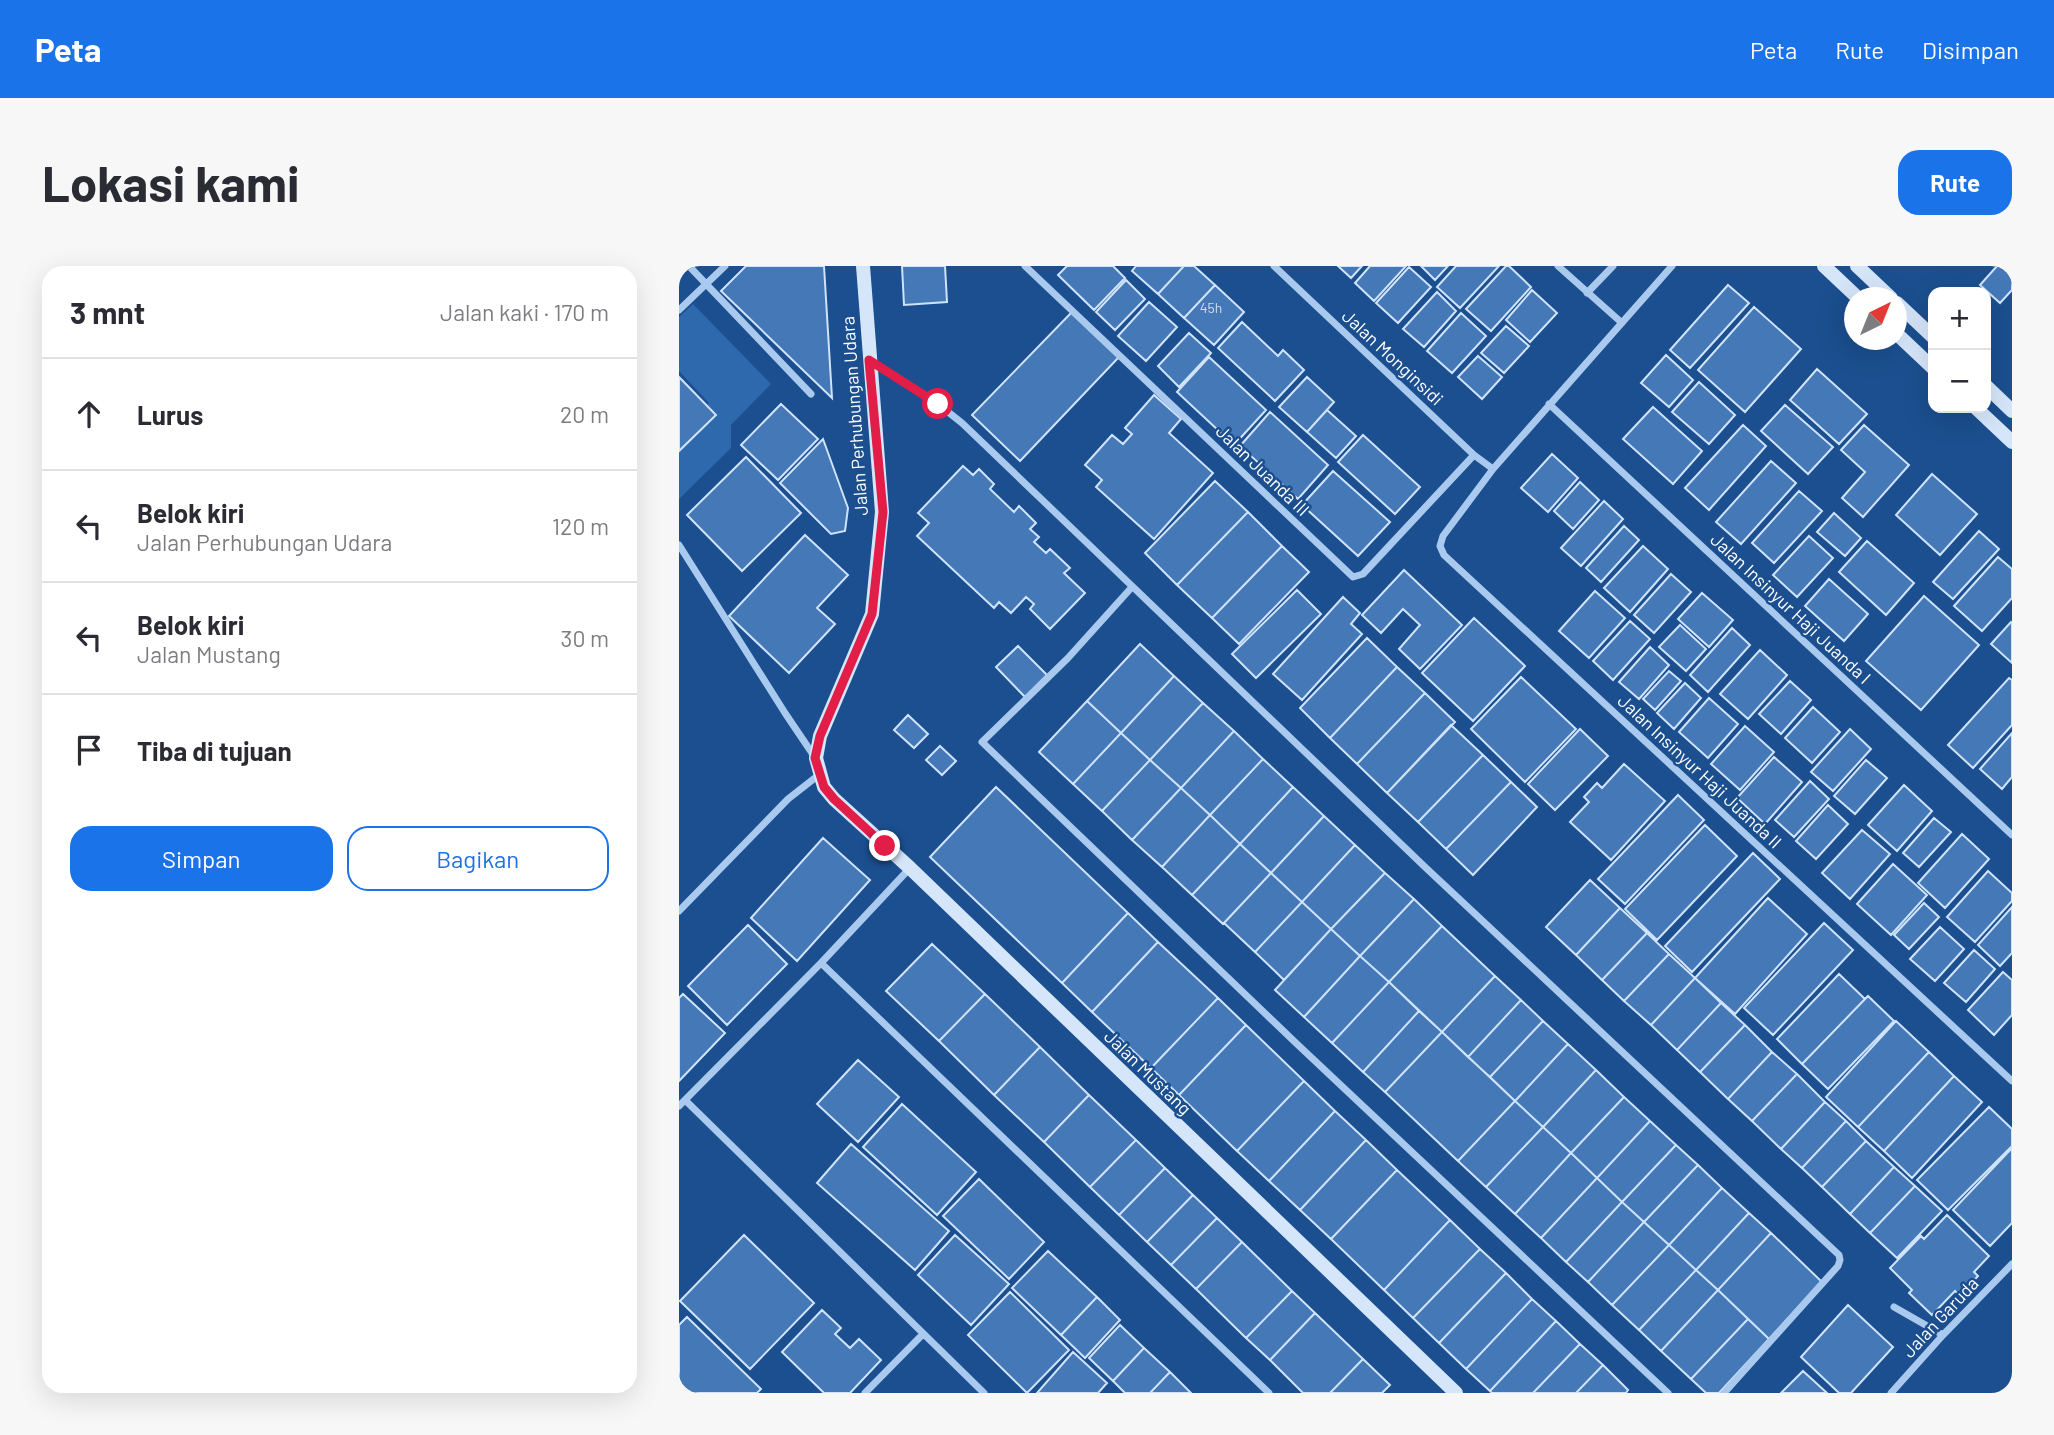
<!DOCTYPE html>
<html lang="id">
<meta charset="utf-8">
<style>
body{margin:0;font-family:Barlow,sans-serif;background:#f7f7f7;color:#2b2b33}
.controls{position:absolute;right:21px;top:21px;display:grid;overflow:hidden;border-radius:14px;box-shadow:0 7px 28px #0002}
.controls button{width:63px;height:63px;display:grid;place-items:center;padding:0;border:0;border-bottom:2px solid #e1e1e2;background:#fff;color:#2b2b33;font:35px sans-serif}
.compass{position:absolute;left:1165px;top:21px;width:63px;height:63px;border-radius:50%;background:#fff;box-shadow:0 7px 28px #0002;rotate:43deg}
.stop{position:absolute;width:21px;height:21px;margin:-16px;border:5px solid #e11d48;border-radius:50%;background:#fff}
.stop.end{background:#e11d48;border-color:#fff;box-shadow:0 2px 7px #0008}
.list{margin:0;padding:0;list-style:none}
h2{display:flex;justify-content:space-between;align-items:center;height:91px;margin:0;padding:0 28px;font-size:30px}
h2 small{font-size:23px;font-weight:400;color:#7c7c81}
.list li{display:grid;grid-template-columns:46px 1fr auto;gap:21px;align-items:center;box-sizing:border-box;height:112px;padding:0 28px;border-top:2px solid #e1e1e2}
.list b{display:block;font-size:26px;white-space:nowrap}
.list p{margin:0;font-size:23px;white-space:nowrap;color:#7c7c81}
.list em{font-size:23px;font-style:normal;color:#7c7c81}
.actions{display:flex;gap:14px;padding:21px 28px}
.actions a{flex:1;padding:16px 0;border:2px solid #1a73e8;border-radius:21px;text-align:center;font-size:24px;color:#1a73e8}
.actions .main{background:#1a73e8;color:#fff}
.icon{flex:none;width:38px;height:38px;fill:none;stroke:currentColor;stroke-width:2;stroke-linecap:round;stroke-linejoin:round}
.map{position:relative;flex:none;width:1333px;height:1127px;overflow:hidden;border-radius:21px}
header{display:flex;align-items:center;gap:42px;box-sizing:border-box;height:98px;padding:0 35px;background:#1a73e8;color:#fff}
header strong{font-size:33px}
nav{display:flex;gap:38px;margin-inline-start:auto;font-size:24px}
.intro{display:flex;align-items:center;justify-content:space-between;box-sizing:border-box;height:168px;padding:0 42px}
h1{margin:0;font-size:49px}
.button{padding:18px 32px;border-radius:21px;background:#1a73e8;color:#fff;font-size:24px;font-weight:700}
main{display:flex;gap:42px;padding:0 42px}
aside{flex:1;background:#fff;border-radius:21px;box-shadow:0 7px 28px #0002}
.map>svg:first-child{display:block}
</style>
<header>
<strong>Peta</strong>
<nav><a>Peta</a><a>Rute</a><a>Disimpan</a></nav>
</header>
<div class="intro"><h1>Lokasi kami</h1><a class="button">Rute</a></div>
<main>
<aside>
<h2>3 mnt<small>Jalan kaki · 170 m</small></h2>
<ul class="list">
<li><svg class="icon" aria-label="ahead" viewBox="0 0 24 24"><path d="M12 20V5M6 11l6-6 6 6"/></svg><div><b>Lurus</b></div><em>20 m</em></li>
<li><svg class="icon" aria-label="left" viewBox="0 0 24 24"><path d="M17 20v-9H6M10 6l-5 5 5 5"/></svg><div><b>Belok kiri</b><p>Jalan Perhubungan Udara</p></div><em>120 m</em></li>
<li><svg class="icon" aria-label="left" viewBox="0 0 24 24"><path d="M17 20v-9H6M10 6l-5 5 5 5"/></svg><div><b>Belok kiri</b><p>Jalan Mustang</p></div><em>30 m</em></li>
<li><svg class="icon" aria-label="arrive" viewBox="0 0 24 24"><path d="M6 21V4h12l-3 4 3 4H6"/></svg><div><b>Tiba di tujuan</b></div></li>
</ul>
<div class="actions"><a class="main">Simpan</a><a>Bagikan</a></div>
</aside>
<div class="map">
<svg width="1333" height="1127" viewBox="0 0 1333 1127">
<rect width="100%" height="100%" fill="#1b4f8f"/>
<path fill="#2e69ad" d="M 14,38 L 92,118 L 52,159 L 52,182 L 0,233 L 0,166 L 30,137 L 0,105 L 0,51 Z"/>
<path fill="#4478b7" stroke="#cfe3fa" stroke-width="2" d="M 67,0 L 145,0 L 153,132 L 42,25 Z
M 223,0 L 266,0 L 268,36 L 225,39 Z
M 388,0 L 434,0 L 446,12 L 415,44 L 379,9 Z
M 457,0 L 505,0 L 479,28 L 453,5 Z
M 505,0 L 515,0 L 536,19 L 505,52 L 479,28 Z
M 659,0 L 683,0 L 672,12 Z
M 691,0 L 727,0 L 695,35 L 676,17 Z
M 742,0 L 769,0 L 756,14 Z
M 777,0 L 820,0 L 781,42 L 758,21 Z
M 827,0 L 830,0 L 852,21 L 812,65 L 787,43 Z
M 1318,0 L 1333,0 L 1333,24 L 1321,37 L 1301,19 Z
M 730,1 L 752,21 L 719,57 L 697,37 Z
M 447,14 L 466,33 L 436,64 L 417,46 Z
M 536,19 L 565,46 L 535,79 L 505,52 Z
M 1049,19 L 1070,37 L 1011,102 L 991,84 Z
M 853,24 L 878,47 L 851,76 L 827,54 Z
M 758,26 L 777,45 L 745,81 L 724,63 Z
M 470,36 L 498,61 L 467,95 L 439,70 Z
M 1075,41 L 1122,83 L 1066,146 L 1019,104 Z
M 393,46 L 440,91 L 341,195 L 293,149 Z
M 782,47 L 807,70 L 773,107 L 748,85 Z
M 563,56 L 599,90 L 604,84 L 625,104 L 596,135 L 539,82 Z
M 827,60 L 850,80 L 825,107 L 802,87 Z
M 510,67 L 532,87 L 500,121 L 479,100 Z
M 987,89 L 1014,114 L 990,141 L 962,117 Z
M 799,90 L 823,111 L 803,133 L 779,111 Z
M 530,91 L 587,144 L 555,179 L 498,126 Z
M 1138,103 L 1188,148 L 1160,178 L 1111,134 Z
M 0,111 L 37,149 L 0,185 Z
M 628,111 L 655,136 L 628,166 L 600,141 Z
M 1020,116 L 1056,149 L 1030,178 L 993,146 Z
M 475,129 L 502,153 L 490,167 L 534,207 L 475,273 L 417,221 L 423,214 L 406,199 L 433,169 L 444,178 L 453,168 L 446,162 Z
M 102,138 L 139,173 L 99,214 L 62,179 Z
M 1106,139 L 1154,181 L 1129,208 L 1082,165 Z
M 974,141 L 1023,185 L 994,218 L 944,173 Z
M 648,144 L 677,170 L 657,192 L 628,166 Z
M 591,146 L 649,199 L 619,233 L 561,180 Z
M 1064,159 L 1087,180 L 1030,244 L 1006,222 Z
M 1185,159 L 1230,199 L 1184,251 L 1163,232 L 1186,206 L 1162,184 Z
M 684,169 L 741,221 L 716,248 L 659,196 Z
M 144,173 L 169,242 L 166,265 L 152,268 L 101,217 Z
M 873,188 L 899,212 L 869,246 L 842,222 Z
M 67,191 L 122,247 L 63,305 L 8,249 Z
M 1092,195 L 1117,217 L 1062,278 L 1037,256 Z
M 284,200 L 294,209 L 300,203 L 315,218 L 311,223 L 335,246 L 340,240 L 357,257 L 351,263 L 360,271 L 355,276 L 367,287 L 371,283 L 391,302 L 385,307 L 406,327 L 371,363 L 351,343 L 355,338 L 347,331 L 332,347 L 320,336 L 315,342 L 238,270 L 250,257 L 239,247 Z
M 654,205 L 711,256 L 679,290 L 623,239 Z
M 1253,208 L 1298,248 L 1261,289 L 1217,249 Z
M 536,215 L 569,246 L 498,319 L 466,287 Z
M 901,216 L 920,234 L 894,263 L 875,245 Z
M 1120,225 L 1143,245 L 1095,297 L 1073,277 Z
M 925,235 L 944,253 L 902,300 L 882,282 Z
M 569,246 L 603,280 L 533,352 L 498,319 Z
M 1155,247 L 1182,272 L 1166,290 L 1138,266 Z
M 945,260 L 960,274 L 922,316 L 907,302 Z
M 1300,265 L 1320,283 L 1274,333 L 1254,316 Z
M 126,269 L 169,309 L 138,342 L 156,358 L 110,407 L 50,350 Z
M 1130,270 L 1154,292 L 1118,331 L 1094,309 Z
M 1188,275 L 1235,317 L 1207,349 L 1160,306 Z
M 603,280 L 630,306 L 560,378 L 533,352 Z
M 964,280 L 989,303 L 951,346 L 925,322 Z
M 1319,291 L 1333,303 L 1333,332 L 1303,365 L 1275,340 Z
M 725,304 L 783,359 L 741,403 L 720,383 L 741,359 L 724,343 L 702,367 L 683,349 Z
M 992,308 L 1012,326 L 975,367 L 955,349 Z
M 1150,313 L 1189,348 L 1165,375 L 1126,340 Z
M 618,324 L 642,348 L 577,412 L 553,388 Z
M 916,325 L 946,352 L 910,392 L 880,365 Z
M 1023,327 L 1054,354 L 1030,381 L 999,353 Z
M 1245,330 L 1300,379 L 1242,444 L 1187,395 Z
M 664,331 L 681,347 L 672,358 L 683,368 L 623,434 L 594,408 Z
M 795,352 L 846,400 L 794,455 L 743,407 Z
M 951,355 L 971,373 L 934,414 L 914,395 Z
M 1332,356 L 1333,357 L 1333,397 L 1312,378 Z
M 1001,359 L 1027,383 L 1007,405 L 980,381 Z
M 1053,362 L 1071,379 L 1029,426 L 1011,409 Z
M 688,372 L 718,401 L 651,472 L 621,442 Z
M 461,378 L 495,410 L 442,467 L 408,435 Z
M 339,380 L 368,409 L 346,431 L 317,401 Z
M 971,381 L 990,399 L 960,433 L 940,416 Z
M 1081,384 L 1108,409 L 1069,453 L 1041,428 Z
M 718,401 L 746,427 L 678,498 L 651,472 Z
M 990,405 L 1002,415 L 976,444 L 964,433 Z
M 495,410 L 524,437 L 471,494 L 442,467 Z
M 842,411 L 897,463 L 846,516 L 792,463 Z
M 1330,412 L 1333,414 L 1333,459 L 1294,502 L 1269,479 Z
M 1111,415 L 1132,434 L 1102,468 L 1080,448 Z
M 1006,417 L 1022,432 L 995,463 L 978,447 Z
M 746,427 L 776,456 L 708,527 L 678,498 Z
M 1030,432 L 1059,458 L 1029,492 L 1000,466 Z
M 408,435 L 442,467 L 394,518 L 360,486 Z
M 524,437 L 555,465 L 502,522 L 471,494 Z
M 1134,441 L 1161,466 L 1133,497 L 1106,472 Z
M 229,449 L 249,468 L 235,482 L 215,464 Z
M 772,459 L 804,489 L 739,556 L 708,527 Z
M 1066,460 L 1095,486 L 1061,524 L 1032,498 Z
M 901,463 L 929,490 L 876,544 L 849,518 Z
M 1171,463 L 1192,483 L 1154,525 L 1132,506 Z
M 555,465 L 584,493 L 531,549 L 502,522 Z
M 442,467 L 471,494 L 423,545 L 394,518 Z
M 1333,467 L 1333,511 L 1323,523 L 1301,503 Z
M 261,480 L 277,495 L 263,509 L 247,494 Z
M 804,489 L 832,516 L 767,583 L 739,556 Z
M 1095,491 L 1123,516 L 1086,558 L 1058,532 Z
M 584,493 L 614,521 L 561,578 L 531,549 Z
M 471,494 L 502,522 L 453,574 L 423,545 Z
M 1187,494 L 1208,512 L 1176,548 L 1155,530 Z
M 945,498 L 986,535 L 932,594 L 891,556 L 910,536 L 905,531 L 918,517 L 923,522 Z
M 1131,515 L 1150,533 L 1115,571 L 1096,554 Z
M 832,516 L 858,541 L 794,609 L 767,583 Z
M 1225,519 L 1253,545 L 1218,585 L 1189,559 Z
M 317,521 L 449,647 L 383,717 L 251,591 Z
M 614,521 L 645,550 L 592,607 L 561,578 Z
M 502,522 L 531,549 L 483,601 L 453,574 Z
M 999,529 L 1025,554 L 946,638 L 919,613 Z
M 1149,539 L 1169,558 L 1137,593 L 1117,575 Z
M 531,549 L 561,578 L 513,629 L 483,601 Z
M 645,550 L 676,579 L 623,636 L 592,607 Z
M 1255,552 L 1272,566 L 1240,601 L 1224,587 Z
M 1026,559 L 1058,590 L 978,674 L 946,643 Z
M 1183,564 L 1211,588 L 1171,633 L 1143,607 Z
M 1283,568 L 1310,593 L 1266,642 L 1239,617 Z
M 144,572 L 191,614 L 118,695 L 72,652 Z
M 561,578 L 592,607 L 544,658 L 513,629 Z
M 676,579 L 706,607 L 652,663 L 623,636 Z
M 1074,587 L 1101,613 L 1013,706 L 986,680 Z
M 1214,598 L 1248,629 L 1212,669 L 1178,638 Z
M 1309,605 L 1333,627 L 1333,635 L 1296,676 L 1268,651 Z
M 592,607 L 623,636 L 576,686 L 545,657 Z
M 706,607 L 735,633 L 681,690 L 652,663 Z
M 911,614 L 941,642 L 897,689 L 867,661 Z
M 1089,632 L 1128,668 L 1056,748 L 1016,712 Z
M 735,633 L 763,660 L 710,716 L 681,690 Z
M 623,636 L 652,663 L 605,714 L 576,686 Z
M 1245,637 L 1260,651 L 1230,683 L 1215,669 Z
M 1333,641 L 1333,687 L 1321,700 L 1299,679 Z
M 941,642 L 968,667 L 923,714 L 897,689 Z
M 449,647 L 479,676 L 413,746 L 383,717 Z
M 1145,657 L 1174,684 L 1094,769 L 1065,742 Z
M 69,659 L 108,698 L 48,759 L 9,720 Z
M 763,660 L 816,710 L 763,766 L 710,716 Z
M 1261,661 L 1285,683 L 1256,715 L 1231,693 Z
M 652,663 L 681,690 L 625,751 L 596,724 Z
M 968,667 L 990,688 L 945,735 L 923,714 Z
M 479,676 L 539,732 L 472,802 L 413,746 Z
M 253,678 L 306,728 L 260,775 L 207,725 Z
M 1295,684 L 1316,703 L 1287,736 L 1265,717 Z
M 990,688 L 1016,712 L 972,759 L 945,735 Z
M 681,690 L 710,716 L 653,777 L 625,751 Z
M 1324,706 L 1333,714 L 1333,749 L 1315,769 L 1289,744 Z
M 1160,708 L 1186,733 L 1123,798 L 1098,773 Z
M 816,710 L 842,734 L 789,791 L 763,766 Z
M 1016,712 L 1042,737 L 998,784 L 972,759 Z
M 710,716 L 740,745 L 684,806 L 653,777 Z
M 4,728 L 46,767 L 0,815 L 0,732 Z
M 306,728 L 361,781 L 315,829 L 260,775 Z
M 1189,730 L 1215,755 L 1149,823 L 1123,798 Z
M 539,732 L 567,759 L 500,829 L 472,802 Z
M 842,734 L 864,755 L 811,811 L 789,791 Z
M 1042,737 L 1066,759 L 1021,806 L 998,784 Z
M 740,745 L 763,766 L 706,826 L 684,806 Z
M 864,755 L 889,778 L 836,835 L 811,811 Z
M 1217,755 L 1250,786 L 1179,861 L 1147,831 Z
M 567,759 L 625,815 L 558,885 L 500,829 Z
M 1066,759 L 1093,786 L 1049,833 L 1021,806 Z
M 763,766 L 836,835 L 779,895 L 706,826 Z
M 889,778 L 917,804 L 864,861 L 836,835 Z
M 361,781 L 410,829 L 365,876 L 315,829 Z
M 1093,786 L 1118,808 L 1073,855 L 1049,833 Z
M 1250,786 L 1275,810 L 1205,885 L 1179,861 Z
M 179,794 L 220,831 L 179,876 L 138,838 Z
M 917,804 L 945,831 L 892,887 L 864,861 Z
M 1118,808 L 1146,836 L 1102,883 L 1073,855 Z
M 1275,810 L 1303,836 L 1233,912 L 1205,885 Z
M 625,815 L 656,845 L 590,915 L 558,885 Z
M 410,829 L 457,874 L 411,921 L 365,876 Z
M 945,831 L 971,855 L 918,912 L 892,887 Z
M 836,835 L 864,861 L 807,921 L 779,895 Z
M 1146,836 L 1167,855 L 1123,902 L 1102,883 Z
M 223,838 L 297,906 L 258,949 L 184,881 Z
M 1310,841 L 1333,863 L 1333,880 L 1269,944 L 1238,914 Z
M 656,845 L 687,874 L 621,944 L 590,915 Z
M 971,855 L 997,879 L 943,936 L 918,912 Z
M 1167,855 L 1187,875 L 1143,921 L 1123,902 Z
M 864,861 L 892,887 L 836,948 L 807,921 Z
M 457,874 L 486,902 L 440,949 L 411,921 Z
M 687,874 L 718,904 L 652,973 L 621,944 Z
M 1187,875 L 1215,901 L 1171,948 L 1143,921 Z
M 172,878 L 270,965 L 236,1004 L 138,917 Z
M 997,879 L 1019,899 L 965,956 L 943,936 Z
M 1333,882 L 1333,957 L 1311,980 L 1274,944 Z
M 892,887 L 918,912 L 862,972 L 836,948 Z
M 1019,899 L 1043,922 L 990,979 L 965,956 Z
M 1215,901 L 1236,920 L 1191,967 L 1171,948 Z
M 486,902 L 514,929 L 468,976 L 440,949 Z
M 718,904 L 771,954 L 705,1024 L 652,973 Z
M 918,912 L 943,936 L 887,996 L 862,972 Z
M 300,913 L 365,976 L 330,1013 L 264,950 Z
M 1236,920 L 1263,945 L 1218,992 L 1191,967 Z
M 1043,922 L 1070,947 L 1017,1004 L 990,979 Z
M 514,929 L 538,952 L 492,999 L 468,976 Z
M 943,936 L 965,956 L 909,1016 L 887,996 Z
M 1070,947 L 1092,967 L 1039,1024 L 1017,1004 Z
M 1268,949 L 1310,990 L 1295,1006 L 1299,1010 L 1281,1030 L 1276,1025 L 1253,1049 L 1230,1027 L 1233,1024 L 1211,1002 L 1242,970 L 1245,973 Z
M 538,952 L 563,976 L 517,1023 L 492,999 Z
M 771,954 L 801,983 L 734,1052 L 705,1024 Z
M 965,956 L 990,979 L 933,1039 L 909,1016 Z
M 1092,967 L 1143,1016 L 1090,1073 L 1039,1024 Z
M 65,969 L 135,1037 L 71,1103 L 1,1035 Z
M 276,969 L 330,1018 L 292,1059 L 239,1009 Z
M 563,976 L 613,1025 L 567,1072 L 517,1023 Z
M 990,979 L 1017,1004 L 960,1064 L 933,1039 Z
M 801,983 L 827,1007 L 760,1077 L 734,1052 Z
M 369,985 L 418,1031 L 382,1069 L 333,1022 Z
M 1017,1004 L 1039,1024 L 982,1085 L 960,1064 Z
M 827,1007 L 853,1033 L 787,1103 L 760,1077 Z
M 1039,1024 L 1069,1053 L 1012,1113 L 982,1085 Z
M 613,1025 L 636,1047 L 591,1094 L 567,1072 Z
M 331,1026 L 390,1084 L 348,1127 L 289,1069 Z
M 418,1031 L 441,1054 L 406,1092 L 382,1069 Z
M 853,1033 L 877,1055 L 811,1125 L 787,1103 Z
M 1169,1039 L 1214,1081 L 1172,1127 L 1160,1127 L 1122,1091 Z
M 143,1044 L 162,1062 L 156,1068 L 171,1082 L 180,1073 L 202,1094 L 171,1127 L 145,1127 L 103,1086 Z
M 636,1047 L 684,1093 L 651,1127 L 624,1127 L 591,1094 Z
M 8,1051 L 82,1123 L 78,1127 L 0,1127 L 0,1059 Z
M 1069,1053 L 1090,1073 L 1040,1127 L 1027,1127 L 1012,1113 Z
M 877,1055 L 901,1078 L 854,1127 L 813,1127 L 811,1125 Z
M 441,1059 L 465,1082 L 434,1115 L 410,1092 Z
M 901,1078 L 924,1099 L 897,1127 L 854,1127 Z
M 465,1082 L 491,1106 L 471,1127 L 446,1127 L 434,1115 Z
M 394,1086 L 428,1117 L 419,1127 L 358,1127 Z
M 684,1093 L 711,1119 L 703,1127 L 651,1127 Z
M 924,1099 L 949,1124 L 947,1127 L 897,1127 Z
M 1124,1105 L 1148,1127 L 1102,1127 Z
M 491,1106 L 512,1127 L 471,1127 Z"/>
<g fill="none" stroke-linecap="round" stroke-linejoin="round">
<path stroke="#a9c9ee" stroke-width="7" d="M 10,0 L 132,128
M 346,0 L 674,311 L 684,308 L 795,189
M 595,0 L 795,189 L 814,203
M 879,0 L 943,57
M 993,0 L 814,203 L 764,270 L 761,280 L 765,289 L 1333,815
M 908,27 L 934,0
M 0,44 L 46,0
M 192,95 L 259,138 L 283,157 L 746,601 L 1160,989 L 1161,994 L 1159,1000 L 1045,1127
M 870,138 L 1333,569
M 0,279 L 106,447 L 135,490
M 453,321 L 389,392 L 303,476 L 618,778 L 989,1127
M 0,645 L 109,533 L 141,508
M 142,697 L 590,1127
M 6,834 L 305,1127
M 0,840 L 142,697 L 231,602
M 1215,1041 L 1264,1069
M 186,1127 L 244,1068
M 1212,1127 L 1264,1069 L 1333,998"/>
<path stroke="#d6e6fa" stroke-width="14" d="M 184,0 L 203,246 L 193,348 L 141,470 L 137,492 L 145,521 L 155,533 L 231,602 L 777,1127
M 1145,0 L 1179,32
M 1178,0 L 1212,32
M 1218,37 L 1254,71
M 1218,68 L 1254,102
M 1307,120 L 1333,145
M 1297,142 L 1333,176"/>
</g>
<g fill="none" stroke-linecap="round" stroke-linejoin="round">
<path stroke="#e11d48" stroke-width="9" d="M 206,580 L 155,533 L 145,521 L 136,492 L 141,470 L 193,348 L 204,246 L 190,94 L 259,138"/>
</g>
<g text-anchor="middle" dominant-baseline="central" stroke-width="5" stroke-linejoin="round" paint-order="stroke">
<g font-size="14" fill="#d0dded">
<text x="532" y="41">45h</text>
</g>
<g font-size="18" fill="#fff" stroke="#1b4f8f">
<text transform="translate(714 91) rotate(43)">Jalan Monginsidi</text>
<text transform="translate(175 150) rotate(-94)">Jalan Perhubungan Udara</text>
<text transform="translate(584 204) rotate(44)">Jalan Juanda III</text>
<text transform="translate(1112 342) rotate(43)">Jalan Insinyur Haji Juanda I</text>
<text transform="translate(1021 505) rotate(43)">Jalan Insinyur Haji Juanda II</text>
<text transform="translate(469 806) rotate(44)">Jalan Mustang</text>
<text transform="translate(1261 1051) rotate(-47)">Jalan Garuda</text>
</g>
</g>
</svg>
<div class="controls">
<button>+</button>
<button>−</button>
</div>
<svg class="compass" viewBox="-18 -18 36 36"><path d="M0-13l5 13h-10z" fill="#e53935"/><path d="M0 13l5-13h-10z" fill="#7c7c81"/></svg>
<div class="stop" style="left:259px;top:138px"></div>
<div class="stop end" style="left:206px;top:580px"></div>
</div>
</main>
